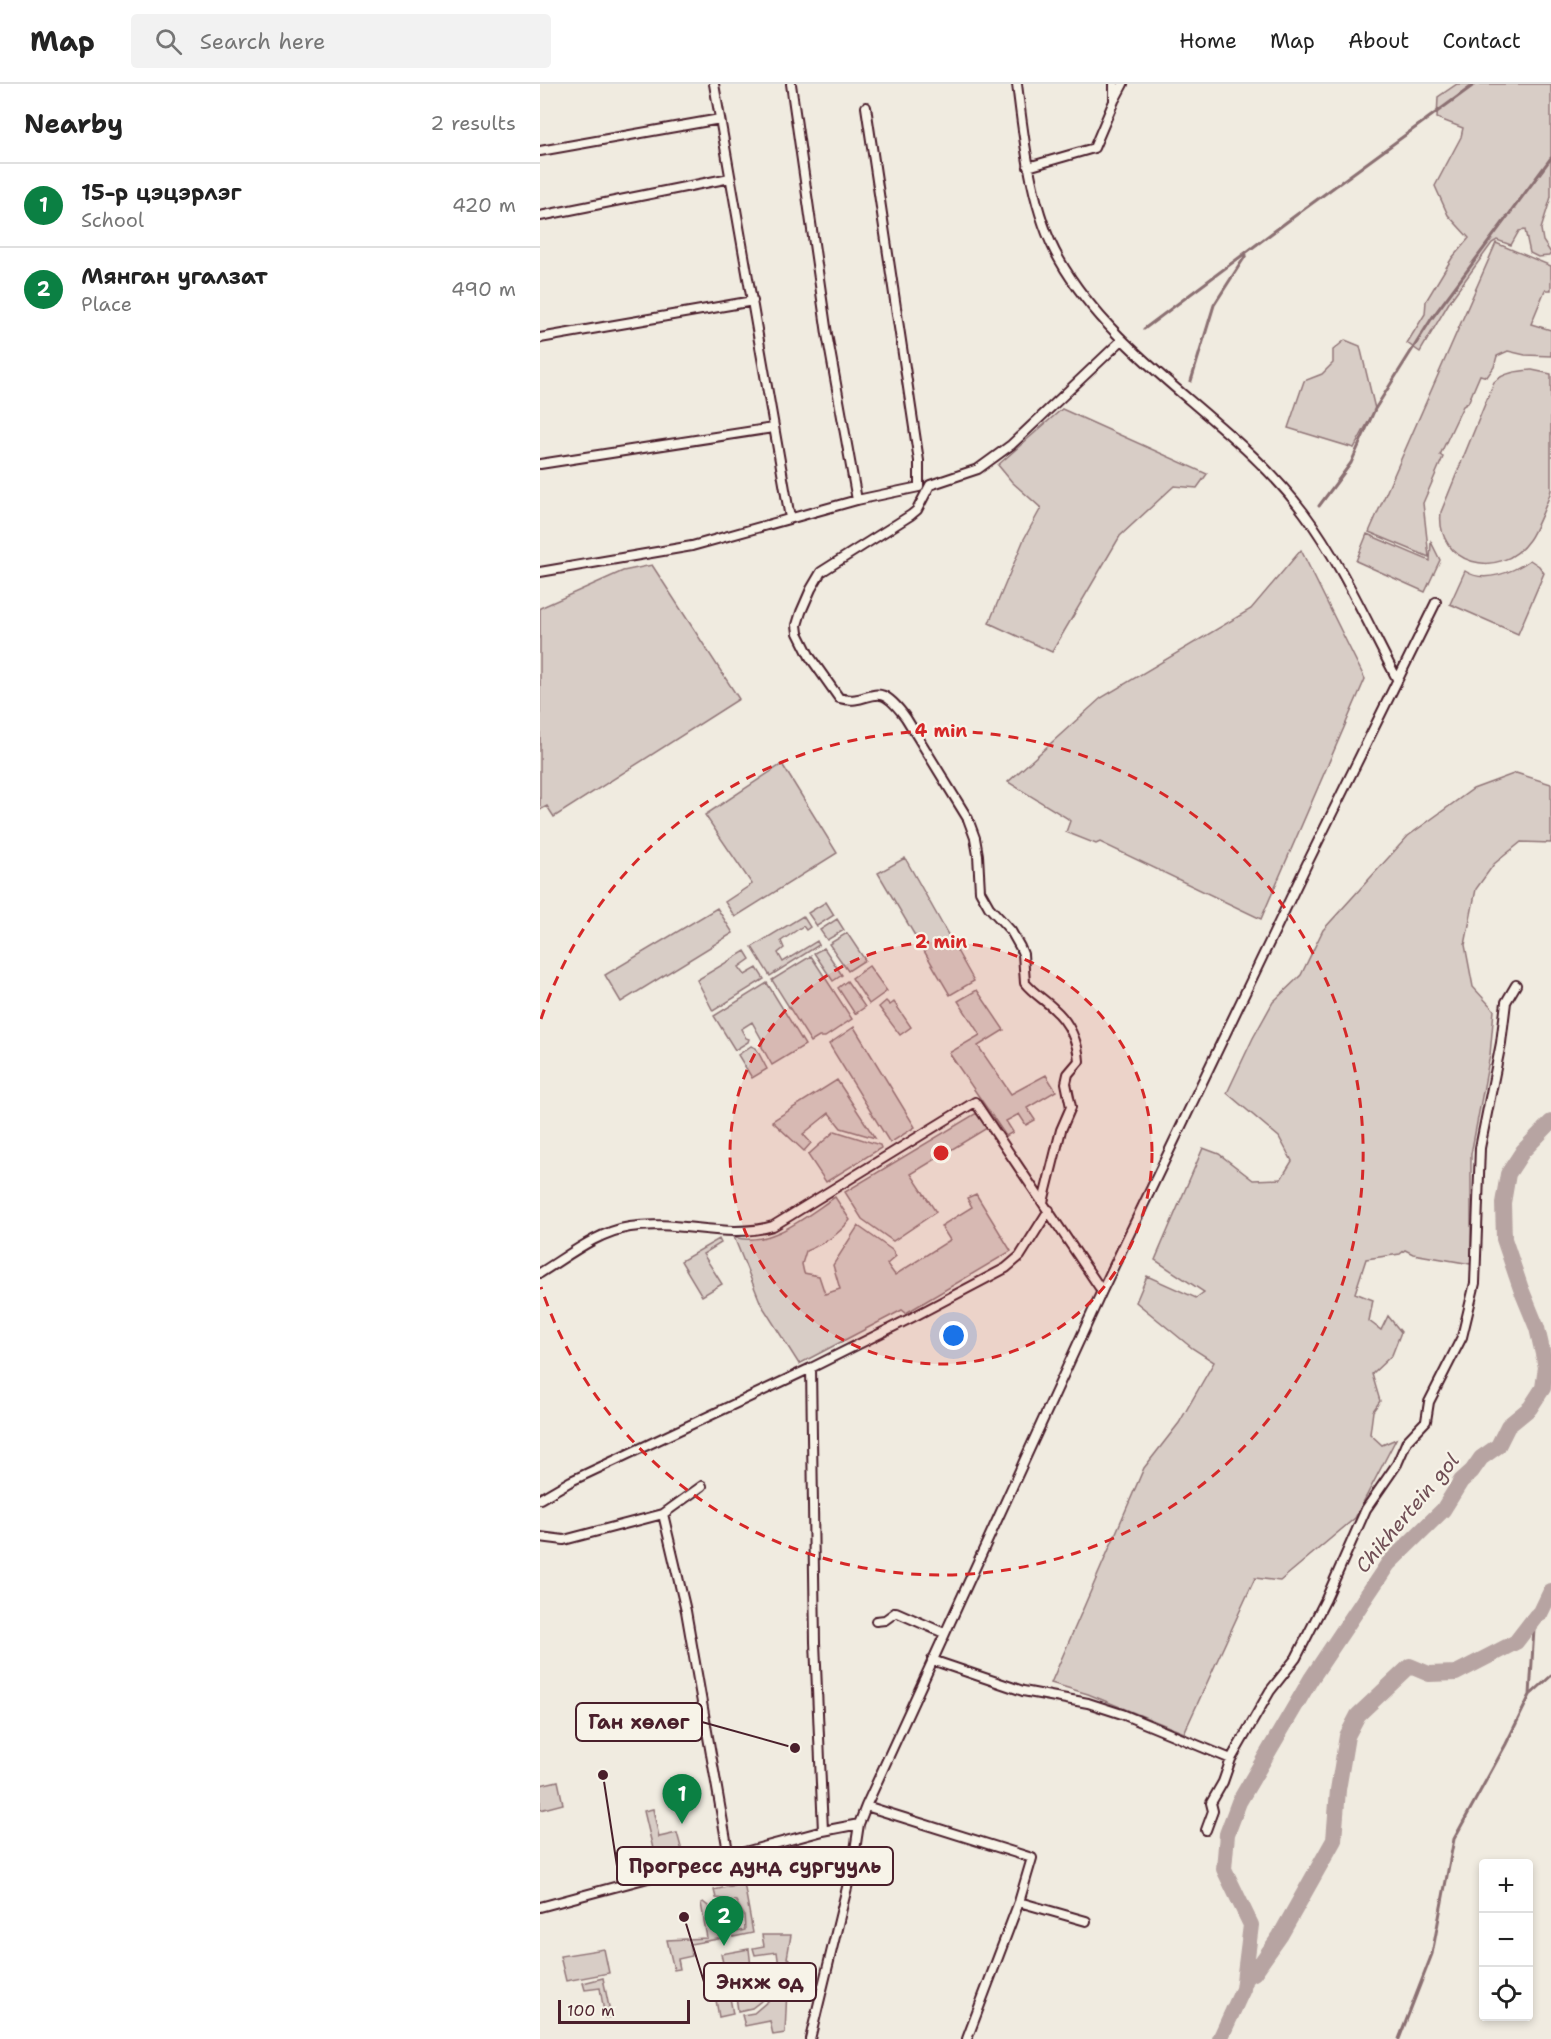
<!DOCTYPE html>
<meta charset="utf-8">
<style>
body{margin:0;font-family:"Shantell Sans",sans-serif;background:#f2f2f2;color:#222}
.controls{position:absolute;right:18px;bottom:18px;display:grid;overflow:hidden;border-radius:6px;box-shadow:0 3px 9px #0003}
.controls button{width:54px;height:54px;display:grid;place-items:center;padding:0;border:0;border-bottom:2px solid #e0e0e0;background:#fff;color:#222;font:30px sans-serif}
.scale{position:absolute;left:18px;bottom:15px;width:132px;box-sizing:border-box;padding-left:6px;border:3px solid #4a1f2b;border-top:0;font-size:16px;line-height:21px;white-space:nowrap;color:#4a1f2b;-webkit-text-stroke:4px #f7f3e8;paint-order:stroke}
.you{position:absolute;left:414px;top:1252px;width:21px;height:21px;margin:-15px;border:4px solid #fff;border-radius:50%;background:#1a73e8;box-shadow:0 0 0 9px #1a73e833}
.badge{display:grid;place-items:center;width:39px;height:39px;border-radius:50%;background:#0b8043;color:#fff;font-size:20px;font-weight:700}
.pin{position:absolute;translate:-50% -50px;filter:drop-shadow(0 2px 3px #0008)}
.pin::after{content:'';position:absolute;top:32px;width:21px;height:18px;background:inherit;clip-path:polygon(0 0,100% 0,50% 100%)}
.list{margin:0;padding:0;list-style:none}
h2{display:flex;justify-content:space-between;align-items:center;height:78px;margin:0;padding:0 24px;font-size:26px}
h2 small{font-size:20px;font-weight:400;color:#767676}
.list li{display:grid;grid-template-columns:39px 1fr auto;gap:18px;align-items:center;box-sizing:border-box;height:84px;padding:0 24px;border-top:2px solid #e0e0e0}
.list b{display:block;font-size:22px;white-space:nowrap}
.list p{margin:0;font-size:20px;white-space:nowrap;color:#767676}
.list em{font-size:20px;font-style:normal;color:#767676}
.icon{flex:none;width:33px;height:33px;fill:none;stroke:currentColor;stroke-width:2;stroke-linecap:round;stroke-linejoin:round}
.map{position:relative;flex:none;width:1011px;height:1955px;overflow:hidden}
header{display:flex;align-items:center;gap:36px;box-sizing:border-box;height:84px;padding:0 30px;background:#fff;border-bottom:2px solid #e0e0e0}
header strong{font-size:28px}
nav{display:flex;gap:33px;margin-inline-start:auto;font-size:21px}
.search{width:420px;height:54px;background:#f2f2f2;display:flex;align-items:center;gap:15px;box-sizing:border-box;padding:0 21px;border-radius:6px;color:#767676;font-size:22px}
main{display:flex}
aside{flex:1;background:#fff}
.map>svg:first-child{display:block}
</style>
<header>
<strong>Map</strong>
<div class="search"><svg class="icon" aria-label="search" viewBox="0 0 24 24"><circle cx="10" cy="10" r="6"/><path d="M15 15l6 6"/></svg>Search here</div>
<nav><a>Home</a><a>Map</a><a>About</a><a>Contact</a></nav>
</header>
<main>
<aside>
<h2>Nearby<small>2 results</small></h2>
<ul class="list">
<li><span class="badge">1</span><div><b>15-р цэцэрлэг</b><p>School</p></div><em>420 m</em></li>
<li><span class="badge">2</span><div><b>Мянган угалзат</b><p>Place</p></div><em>490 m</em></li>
</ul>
</aside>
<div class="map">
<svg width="1011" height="1955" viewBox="0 0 1011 1955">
<rect width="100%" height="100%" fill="#f0ebe0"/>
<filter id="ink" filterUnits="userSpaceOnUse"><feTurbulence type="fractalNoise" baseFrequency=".0167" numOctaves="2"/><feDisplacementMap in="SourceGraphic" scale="12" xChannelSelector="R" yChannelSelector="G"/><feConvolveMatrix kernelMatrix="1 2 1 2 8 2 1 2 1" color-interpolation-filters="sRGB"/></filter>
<g filter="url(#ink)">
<path fill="#d8cdc6" stroke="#917678" stroke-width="1.5" d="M 917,0 L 1011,0 L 1011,113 L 1001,145 L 1003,157 L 1011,169 L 1009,172 L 998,173 L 990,169 L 985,146 L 979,147 L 971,161 L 957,156 L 952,159 L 910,217 L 880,268 L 867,259 L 885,230 L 886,217 L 912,174 L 929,154 L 908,131 L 895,102 L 921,53 L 923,44 L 897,34 L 898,13 Z
M 956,159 L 1011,182 L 1011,206 L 1005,206 L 991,240 L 1011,246 L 1011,272 L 985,271 L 968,267 L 957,272 L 954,283 L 947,293 L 940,291 L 928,319 L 923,322 L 900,371 L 903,373 L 883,419 L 889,473 L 829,448 Z
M 805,256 L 820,262 L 835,325 L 814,364 L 748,344 L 764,297 L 782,290 L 793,279 L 793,266 Z
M 992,286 L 1011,290 C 1011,318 1011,346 1011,373 C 1011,383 1011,396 1011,406 C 1009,415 995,448 989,456 C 960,498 895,480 901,428 L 954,298 C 964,288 979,287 992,286 Z
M 522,325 L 667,390 L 657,404 L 634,402 L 580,452 L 512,568 L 449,539 L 484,455 L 501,424 L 472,398 L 458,381 Z
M 827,450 L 890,477 L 891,458 L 900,476 L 885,508 L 816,477 Z
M 761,466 L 825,595 L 721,835 L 560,758 L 556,760 L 526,748 L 530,737 L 527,734 L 468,698 L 561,614 L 711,525 Z
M 990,476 L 999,482 L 1004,489 L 978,550 L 910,520 L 925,487 C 944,500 973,488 990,476 Z
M 112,481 L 199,615 L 14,733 L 7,722 L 0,726 L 0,524 L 83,487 Z
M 242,680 L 297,769 L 195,833 L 185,818 L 212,800 L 165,731 Z
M 976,689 L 1011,700 L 1011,759 L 981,758 L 954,780 L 936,805 L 925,861 L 933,903 L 954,926 L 950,971 L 931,1070 L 931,1180 L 873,1170 L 865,1166 L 860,1170 L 826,1175 L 815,1209 L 833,1216 L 829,1237 L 841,1246 L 848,1232 L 861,1248 L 852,1271 L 832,1290 L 840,1317 L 833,1327 L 830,1350 L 842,1361 L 856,1355 L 815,1434 L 740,1497 L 715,1494 L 644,1649 L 548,1610 L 511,1599 L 604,1384 L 639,1339 L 674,1278 L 652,1264 L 596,1218 L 607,1192 L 656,1214 L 664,1208 L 615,1176 L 663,1064 L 679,1070 L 713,1096 L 741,1095 L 752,1077 L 739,1053 L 687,1009 L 713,954 L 733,918 L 761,891 L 783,846 L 868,752 L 933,705 Z
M 365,774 L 434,897 L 410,911 L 338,789 Z
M 286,818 L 294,831 L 277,842 L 268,829 Z
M 177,824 L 193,849 L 81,918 L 65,891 Z
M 263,832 L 270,843 L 266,846 L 263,842 L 241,857 L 244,864 L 238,869 L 243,878 L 277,857 L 279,861 L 230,892 L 212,863 Z
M 297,835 L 304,846 L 287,856 L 280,846 Z
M 307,849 L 325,876 L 308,887 L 289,860 Z
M 284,864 L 302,891 L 293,897 L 274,869 Z
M 205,867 L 210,875 L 199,883 L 205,891 L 217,884 L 224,895 L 173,927 L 157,896 Z
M 271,872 L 312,935 L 285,953 L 279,953 L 271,958 L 232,896 Z
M 329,882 L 347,907 L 329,920 L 312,894 Z
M 307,897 L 325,923 L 315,930 L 298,904 Z
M 227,899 L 265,961 L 232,981 L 222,963 L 222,956 L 212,938 L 201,945 L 206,954 L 209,955 L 208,958 L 195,966 L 174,932 Z
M 437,906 L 464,946 L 438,962 L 471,1010 L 506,991 L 516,1007 L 487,1024 L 495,1036 L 486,1041 L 479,1030 L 466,1037 L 473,1048 L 466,1052 L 409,969 L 440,951 L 418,917 Z
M 346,917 L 350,921 L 354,918 L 371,943 L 360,951 L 339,923 Z
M 314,943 L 375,1043 L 350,1059 L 289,960 Z
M 211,962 L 216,964 L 227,985 L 212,994 L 198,971 Z
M 297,996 L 335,1054 L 301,1044 L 289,1029 L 263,1050 L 271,1059 L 264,1067 L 232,1037 Z
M 435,1030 L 439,1031 L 447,1044 L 371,1090 L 396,1128 L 353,1157 L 322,1135 L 305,1108 Z
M 295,1047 L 340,1061 L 341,1064 L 286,1098 L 268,1071 Z
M 436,1110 L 471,1167 L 366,1229 L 362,1226 L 259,1280 L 221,1220 L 194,1153 C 230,1164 266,1132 295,1113 L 310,1136 C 297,1152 285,1159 266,1167 L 262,1180 L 264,1189 L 279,1192 L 285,1210 L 300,1205 L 293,1181 L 318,1142 L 352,1166 L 356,1172 L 347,1180 L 355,1191 L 410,1156 L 401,1142 L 432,1123 L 427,1114 Z
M 179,1155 L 181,1159 L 163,1170 L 182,1200 L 162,1212 L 141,1177 Z
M 18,1697 L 23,1720 L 0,1726 L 0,1701 Z
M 113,1725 L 119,1753 L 137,1749 L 142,1767 L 115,1773 L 104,1727 Z
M 204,1799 L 213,1849 L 193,1853 L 192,1849 L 205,1846 L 204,1831 L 196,1817 L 176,1814 L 174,1806 Z
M 163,1818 L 168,1822 L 178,1852 L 183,1852 L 183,1854 L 150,1860 L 152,1872 L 138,1875 L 140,1885 L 134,1886 L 127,1856 L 167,1854 L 161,1819 Z
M 222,1851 L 251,1851 L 247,1874 L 250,1875 L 244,1904 L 247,1905 L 245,1949 L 233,1951 L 230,1937 L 205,1942 L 202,1931 L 214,1929 L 242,1905 L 237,1868 L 215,1871 L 213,1864 L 224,1862 Z
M 64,1865 L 69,1889 L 26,1897 L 20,1872 Z
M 209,1865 L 211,1883 L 185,1888 L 181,1870 Z
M 63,1894 L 71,1933 L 65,1934 L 60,1904 L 45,1906 L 43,1899 Z
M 238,1897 L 239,1903 L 212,1924 L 198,1927 L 196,1912 L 225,1905 L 225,1899 Z
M 188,1903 L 193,1930 L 179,1933 L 174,1905 Z"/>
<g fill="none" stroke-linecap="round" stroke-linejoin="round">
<path stroke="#8b6f72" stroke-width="3" d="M 604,245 L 756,131 L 935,0
M 651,297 L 674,221 L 706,171
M 779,422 L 811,379 L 835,325 L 892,234 L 1011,74
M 990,1611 L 1011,1592
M 859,1955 L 892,1870 L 914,1755 L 966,1660 L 990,1611 L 994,1544 L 1000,1530"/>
<path stroke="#b7a4a2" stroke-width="16" d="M 705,1893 L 714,1889 L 740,1852 L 794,1756 L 798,1706 L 807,1652 L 818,1631 L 870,1582 L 889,1590 L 916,1589 L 976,1558 L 996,1532 L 1000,1530 L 1011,1507
M 680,1955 L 703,1905 L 711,1841 L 684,1785 L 687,1750 L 699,1718 L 771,1595 L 848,1480 L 903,1426 L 921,1397 L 932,1387 L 941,1374 L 958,1362 L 968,1342 L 990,1324 L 1003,1304 L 1006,1283 L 997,1244 L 981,1205 L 964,1155 L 963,1119 L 968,1090 L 983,1067 L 1011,1038"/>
<g stroke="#4a1f2b" stroke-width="12">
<path id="street" d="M 174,0 L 250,434
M 251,0 L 287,250 L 317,416
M 477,0 C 484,56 491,126 519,175 C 577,278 694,335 764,429 C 800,477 829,542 857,595
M 575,15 L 583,0
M 0,67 L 180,35
M 488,83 L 554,64 L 574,17 L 574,0
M 0,132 L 190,94
M 0,254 L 213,217
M 0,380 L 233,344
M 0,488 L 152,462 L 317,416 L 379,403 L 379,377 L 326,23
M 503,1118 L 521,1046 L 531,1023 L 526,999 L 528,990 L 539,977 C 538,958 529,938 514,925 C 505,916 493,909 485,899 L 483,870 L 480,863 L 471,847 L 449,823 L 440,807 L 438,771 L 435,754 L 428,735 L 366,634 C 334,590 333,623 299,614 L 270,573 L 258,549 L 257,541 L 261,528 L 271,505 L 281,488 L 371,431 L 377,426 L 390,401 L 438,385 L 471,361 L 582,256
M 0,1189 C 28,1172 57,1148 90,1143 C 137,1135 187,1156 233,1142 L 435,1018 L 562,1207
M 271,1284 L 275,1558 L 283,1747
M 0,1415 L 31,1397 L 271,1284 L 375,1232 L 466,1184 L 480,1172 L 509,1126
M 123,1430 L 146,1527 L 189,1773
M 0,1453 L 24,1456 L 123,1430 L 162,1402
M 336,1537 L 345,1536 L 356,1528 L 404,1549
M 392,1576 L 483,1607 L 548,1619 L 582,1630 L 691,1675
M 326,1722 L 492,1774 L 479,1818 L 427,1955
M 666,1746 L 673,1727 L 671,1719 L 683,1698 L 691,1675 L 730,1607 L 756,1574 L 786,1515 L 826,1425 L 857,1380 L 867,1357 L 886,1337 L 889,1318 L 922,1253 L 935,1199 L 940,1064 L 961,959 L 966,918 L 976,901
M 479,1818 L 546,1837
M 0,1823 L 283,1747 L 319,1740
M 270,1955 L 313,1779 L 319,1740 L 326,1722 L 562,1207 L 766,782 L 896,518"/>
</g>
<use href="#street" stroke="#f7f3e8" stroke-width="8"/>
</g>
</g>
<circle cx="401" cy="1069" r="211" fill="#d62828" fill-opacity=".12"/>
<g fill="none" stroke="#d62828" stroke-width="3" stroke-dasharray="10 8">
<circle cx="401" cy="1069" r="211"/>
<path d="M1 935A422 422 0 1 1 1 1203"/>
</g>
<g text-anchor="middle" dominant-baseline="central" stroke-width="4.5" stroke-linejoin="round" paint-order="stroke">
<g font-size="20" font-style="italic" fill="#704e55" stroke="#f7f3e8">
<text transform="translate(867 1429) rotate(-50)">Chikhertein gol</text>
</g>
</g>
<circle cx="401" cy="1069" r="9" fill="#d62828" stroke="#f7f3e8" stroke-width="3"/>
<g font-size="18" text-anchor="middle" font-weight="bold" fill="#d62828" stroke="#f7f3e8" stroke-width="4.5" stroke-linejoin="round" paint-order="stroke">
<text x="401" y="653">4 min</text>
<text x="401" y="864">2 min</text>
</g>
<path fill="none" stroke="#4a1f2b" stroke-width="2" d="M255 1664L162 1638M63 1691L77 1782M144 1833L164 1898"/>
<g fill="#4a1f2b" stroke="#f7f3e8" stroke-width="2">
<circle cx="255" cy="1664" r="6"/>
<circle cx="63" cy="1691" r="6"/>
<circle cx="144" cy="1833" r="6"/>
</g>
<g fill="#f7f3e8" stroke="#4a1f2b" stroke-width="2">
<rect x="36" y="1619" width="126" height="38" rx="6"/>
<rect x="77" y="1763" width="276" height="38" rx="6"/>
<rect x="164" y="1879" width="112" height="38" rx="6"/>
</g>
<g font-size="20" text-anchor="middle" font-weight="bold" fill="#4a1f2b">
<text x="99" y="1645">Ган хөлөг</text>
<text x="215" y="1789">Прогресс дунд сургууль</text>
<text x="220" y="1905">Энхж од</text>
</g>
</svg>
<div class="controls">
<button>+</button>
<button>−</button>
<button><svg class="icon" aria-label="locate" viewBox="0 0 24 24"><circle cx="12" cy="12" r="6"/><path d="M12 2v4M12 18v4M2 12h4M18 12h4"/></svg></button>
</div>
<div class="scale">100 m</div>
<div class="you"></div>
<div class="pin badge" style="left:142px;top:1740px">1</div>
<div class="pin badge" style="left:184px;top:1862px">2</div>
</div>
</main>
